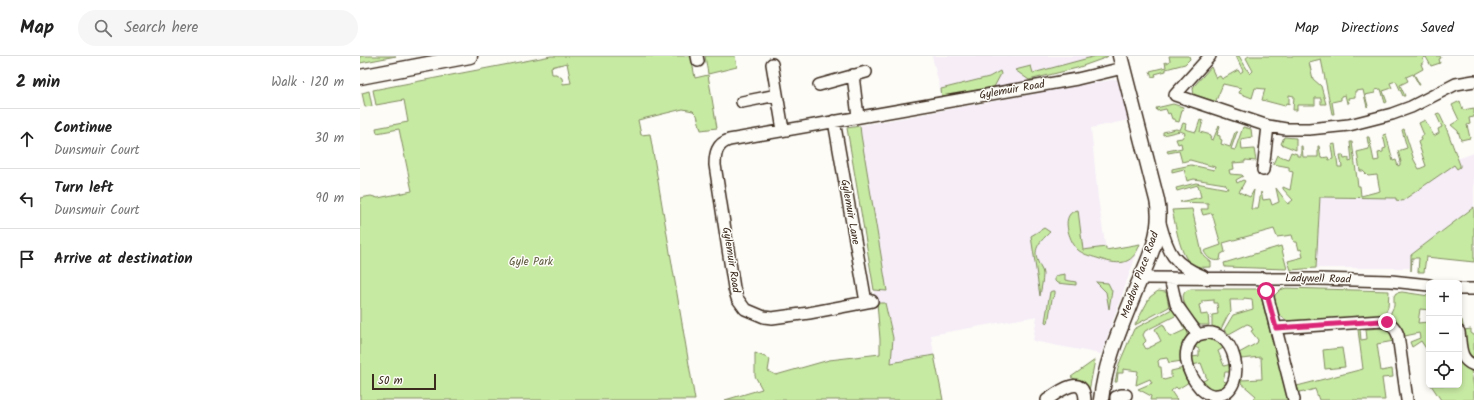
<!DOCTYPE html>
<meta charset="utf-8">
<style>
body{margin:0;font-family:Kalam,sans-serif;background:#f6f6f6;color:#222}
.controls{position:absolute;right:12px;bottom:12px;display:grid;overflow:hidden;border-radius:6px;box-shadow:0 2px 6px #0003}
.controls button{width:36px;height:36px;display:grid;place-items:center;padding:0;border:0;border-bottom:1px solid #e0e0e0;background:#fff;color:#222;font:20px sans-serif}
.scale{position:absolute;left:12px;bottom:10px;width:64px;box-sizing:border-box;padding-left:4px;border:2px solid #3b2a1e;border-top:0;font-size:11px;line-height:14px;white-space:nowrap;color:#3b2a1e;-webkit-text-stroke:3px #fdfcf7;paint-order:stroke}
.stop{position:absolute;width:12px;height:12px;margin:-9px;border:3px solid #db2777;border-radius:50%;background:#fff}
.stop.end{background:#db2777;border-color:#fff;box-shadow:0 1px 4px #0008}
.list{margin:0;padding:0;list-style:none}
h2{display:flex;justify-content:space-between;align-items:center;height:52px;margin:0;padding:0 16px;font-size:17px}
h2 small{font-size:13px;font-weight:400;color:#767676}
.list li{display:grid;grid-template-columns:26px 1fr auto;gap:12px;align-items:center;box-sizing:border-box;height:60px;padding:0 16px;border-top:1px solid #e0e0e0}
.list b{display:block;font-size:15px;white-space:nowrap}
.list p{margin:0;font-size:13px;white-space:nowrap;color:#767676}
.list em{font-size:13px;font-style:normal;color:#767676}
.icon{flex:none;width:22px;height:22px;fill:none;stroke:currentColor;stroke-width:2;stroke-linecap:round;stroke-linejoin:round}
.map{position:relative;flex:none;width:1114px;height:344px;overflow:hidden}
header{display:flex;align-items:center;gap:24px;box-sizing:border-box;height:56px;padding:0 20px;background:#fff;border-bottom:1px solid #e0e0e0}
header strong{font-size:19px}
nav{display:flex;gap:22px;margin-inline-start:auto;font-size:14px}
.search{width:280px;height:36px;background:#f6f6f6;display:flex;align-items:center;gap:10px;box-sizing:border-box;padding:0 14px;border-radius:22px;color:#767676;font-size:15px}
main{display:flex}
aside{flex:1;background:#fff}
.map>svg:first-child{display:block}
</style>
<header>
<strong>Map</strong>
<div class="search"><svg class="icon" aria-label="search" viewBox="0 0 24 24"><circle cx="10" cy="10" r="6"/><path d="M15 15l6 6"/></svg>Search here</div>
<nav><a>Map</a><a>Directions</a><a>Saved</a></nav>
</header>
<main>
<aside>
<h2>2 min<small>Walk · 120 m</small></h2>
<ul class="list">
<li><svg class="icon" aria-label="ahead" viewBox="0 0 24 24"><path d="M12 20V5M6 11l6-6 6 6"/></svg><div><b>Continue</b><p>Dunsmuir Court</p></div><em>30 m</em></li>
<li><svg class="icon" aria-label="left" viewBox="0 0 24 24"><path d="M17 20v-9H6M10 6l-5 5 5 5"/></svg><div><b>Turn left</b><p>Dunsmuir Court</p></div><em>90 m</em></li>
<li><svg class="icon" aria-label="arrive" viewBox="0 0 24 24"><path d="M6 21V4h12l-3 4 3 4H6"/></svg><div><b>Arrive at destination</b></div></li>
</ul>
</aside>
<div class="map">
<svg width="1114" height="344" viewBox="0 0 1114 344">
<rect width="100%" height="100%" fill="#fdfcf7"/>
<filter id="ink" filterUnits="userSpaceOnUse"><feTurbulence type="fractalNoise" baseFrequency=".025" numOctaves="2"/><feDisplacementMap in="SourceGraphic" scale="8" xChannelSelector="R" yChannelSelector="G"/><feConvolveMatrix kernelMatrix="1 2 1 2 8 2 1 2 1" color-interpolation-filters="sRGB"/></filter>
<g filter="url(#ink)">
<path fill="#f6edf7" d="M 572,0 L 748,0 L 745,2 L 717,12 L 669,24 L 582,41 Z
M 756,23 L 759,25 L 769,64 L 731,72 L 738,142 L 746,194 L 780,188 L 741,298 L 673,285 L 677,260 L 571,279 L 574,299 L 526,308 L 487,72 Z
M 1114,97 L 1114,151 L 1051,199 L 1050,212 L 956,212 L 960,141 L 1039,142 L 1097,103 Z"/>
<path fill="#c7eaa3" stroke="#818a60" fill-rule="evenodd" d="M 0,0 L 36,0 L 0,7 Z
M 191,0 L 331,0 L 335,22 L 348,19 L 357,72 L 341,74 L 337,59 L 333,55 L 323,53 L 278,64 L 281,79 L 290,78 L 335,344 L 0,344 L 0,142 L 11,140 L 18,142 L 52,135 L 39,73 L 17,77 L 16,72 L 48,66 L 44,44 L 16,49 L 13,34 ZM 207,7 L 211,27 L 203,28 L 202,22 L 196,18 L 192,18 L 191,11 Z
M 345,0 L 375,0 L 377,11 L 348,18 Z
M 736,0 L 748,0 L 745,2 L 717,12 L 669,24 L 655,14 L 671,10 L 673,17 Z
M 809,0 L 829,0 L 830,3 L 825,8 L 806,13 L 806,15 L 795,18 L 796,20 L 792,21 L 790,15 L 806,11 L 805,6 L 807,7 L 810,5 Z
M 876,0 L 879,0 L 890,18 L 893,15 L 886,2 L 889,0 L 1080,0 L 1081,2 L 1079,3 L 1080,7 L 1071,10 L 1066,1 L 1063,2 L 1064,6 L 1061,8 L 1063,13 L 1054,18 L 1060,29 L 1059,29 L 1053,18 L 1046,21 L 1048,25 L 1040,29 L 1045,40 L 1043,40 L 1036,25 L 1030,27 L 1032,32 L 1023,35 L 1027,46 L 1025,47 L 1021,33 L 1015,34 L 1015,37 L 1005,39 L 1008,50 L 1007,51 L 1003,34 L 995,35 L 995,41 L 988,42 L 989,47 L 987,47 L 985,39 L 981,40 L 981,44 L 972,46 L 974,58 L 972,58 L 961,3 L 949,6 L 953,23 L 961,30 L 966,48 L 961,48 L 961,42 L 955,42 L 955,49 L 937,49 L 937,54 L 933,54 L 934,40 L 929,39 L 929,48 L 926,47 L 925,50 L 902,44 L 905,33 L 895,32 L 892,42 L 879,37 L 881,32 L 863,28 L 855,47 L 834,39 L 833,33 L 834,30 L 851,11 L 856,22 L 860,20 L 862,23 L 878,14 L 880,17 L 883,15 Z
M 640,15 L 641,18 L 634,31 L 582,41 L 581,33 L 629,21 Z
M 9,35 L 12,50 L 5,51 L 2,37 Z
M 1100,45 L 1103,54 L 1114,52 L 1114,61 L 1109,62 L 1110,68 L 1107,69 L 1110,82 L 1101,84 L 1098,75 L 1091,69 L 1099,64 L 1092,49 Z
M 813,48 L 823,51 L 819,66 L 815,65 L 815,63 L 812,63 L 810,57 L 808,58 L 806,53 L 797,55 L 796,52 Z
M 1079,57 L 1087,74 L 1100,109 L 1100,111 L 1097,113 L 1094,109 L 1042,145 L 1036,144 L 1036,142 L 960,141 L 956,212 L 931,214 L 928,205 L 943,201 L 941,193 L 939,194 L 937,186 L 934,186 L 932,179 L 917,181 L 914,173 L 863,187 L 865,196 L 861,198 L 860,204 C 852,206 847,202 844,195 L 861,189 L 852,157 L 843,159 L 841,153 L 848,153 L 848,147 L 820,146 L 841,141 L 838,129 L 817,135 L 816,132 L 836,127 L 868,133 L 865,128 L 834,123 L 827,125 L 824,113 L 812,116 L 812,113 L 831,109 L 854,114 L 855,111 L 830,104 L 822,106 L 819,95 L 808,97 L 807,95 L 822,92 L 821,87 L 818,88 L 816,83 L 822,82 L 825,77 L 820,75 L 803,79 L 803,76 L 816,73 L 820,74 L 823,67 L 826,68 L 825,73 L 836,76 L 840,64 L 843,65 L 840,76 L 851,79 L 850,83 L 853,84 L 859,69 L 860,70 L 857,79 L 860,80 L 860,83 L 862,84 L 861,88 L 870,91 L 875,76 L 877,76 L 871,93 L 875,94 L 883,71 L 891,73 L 892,81 L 881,83 L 882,94 L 894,93 L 896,105 L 885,104 L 885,106 L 873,107 L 874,113 L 869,114 L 870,118 L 882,119 L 883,120 L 876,124 L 877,127 L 883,124 L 885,125 L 879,136 L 890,141 L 894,134 L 891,153 L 898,153 L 901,136 L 903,144 L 910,143 L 912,149 L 919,146 L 916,132 L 928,148 L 933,144 L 923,133 L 923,131 L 930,134 L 933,116 L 929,115 L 929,111 L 913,108 L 917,99 L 928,103 L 931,96 L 937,98 L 937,100 L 941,100 L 941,90 L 942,90 L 943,101 L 958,101 L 958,90 L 959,90 L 961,102 L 968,101 L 969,104 L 973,103 L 971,89 L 975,88 L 978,111 L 982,111 L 980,99 L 983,99 L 984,103 L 989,102 L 989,106 L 992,105 L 990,86 L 992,86 L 998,130 L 1000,130 L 1001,140 L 1020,135 L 1017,119 L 1008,120 L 1003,115 L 1000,115 L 997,96 L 1009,93 L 1007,81 L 1009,81 L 1014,105 L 1019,104 L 1018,97 L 1023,96 L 1023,93 L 1026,92 L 1023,79 L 1026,78 L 1033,105 L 1036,104 L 1038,110 L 1040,109 L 1040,106 L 1041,106 L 1038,95 L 1047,92 L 1042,74 L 1044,73 L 1054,104 L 1059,113 L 1066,110 L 1058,86 L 1061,84 L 1060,81 L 1064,79 L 1059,67 L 1065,64 L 1074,80 L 1079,77 L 1078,73 L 1082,71 L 1076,58 Z
M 500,70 L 501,79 L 527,235 L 514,234 L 487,72 Z
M 924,81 L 936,82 L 936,94 L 921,88 Z
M 1114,151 L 1114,206 L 1066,201 L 1064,216 L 1058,216 L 1059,202 L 1052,202 L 1051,215 L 1051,199 Z
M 832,153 L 842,197 L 845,201 L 851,206 L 851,211 C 846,211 840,212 835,210 C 820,205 816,169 812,154 Z
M 718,154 L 723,194 L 746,191 L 746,194 L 780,188 C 772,211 757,209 737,202 C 730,200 722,198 717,193 C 709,184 699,157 718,154 Z
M 684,172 L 690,176 C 681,185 672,192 678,206 C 679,210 683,214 683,218 C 683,225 681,233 680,240 L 671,180 Z
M 921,190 L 927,213 L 865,211 L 864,207 Z
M 705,218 L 705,224 L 716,226 L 716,229 L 697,227 L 695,225 L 695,221 L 699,219 Z
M 736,226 L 748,227 L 752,235 L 749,253 L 746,236 Z
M 926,232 L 1029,235 L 1028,251 L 1023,262 L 932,266 C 919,263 912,252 915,239 L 920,234 Z
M 831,233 L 899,233 L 928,344 L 893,344 L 896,340 L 881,327 L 881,324 L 902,323 L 901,301 L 881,303 L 879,297 L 897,287 L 898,284 L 891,275 L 893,274 L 890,269 L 887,268 L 869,278 L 864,274 L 873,259 L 893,253 L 892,243 L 884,242 L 884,244 L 870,244 L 871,256 L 868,259 L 861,273 L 852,270 L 852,259 L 858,258 L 857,247 L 854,247 L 854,244 L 842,245 L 842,248 L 839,249 L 841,259 L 848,258 L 849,269 L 840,269 C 833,262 812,237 831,233 Z
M 692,235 L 695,235 L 695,238 L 692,243 L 688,267 L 685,266 L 690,236 Z
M 798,235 L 806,236 L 809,251 L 775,269 L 790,241 Z
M 1042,236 L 1069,240 L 1069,254 L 1060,253 L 1058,267 L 1068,266 L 1069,297 L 1061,285 L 1052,291 L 1050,286 L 1060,282 L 1059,277 L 1045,280 C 1042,270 1038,266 1028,263 L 1034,250 L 1034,240 L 1036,237 Z
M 517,247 L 525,247 L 533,282 L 531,307 L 574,299 L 583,344 L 365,344 L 402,333 L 395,320 L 395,297 L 410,303 L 408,315 L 416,319 L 469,304 L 520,298 L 520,283 Z
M 812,253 L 817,259 L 785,275 L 783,279 L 786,285 L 783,288 L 786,293 L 795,289 L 795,288 L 801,285 L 795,273 L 803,268 L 810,281 L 825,274 L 818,261 L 819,260 L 828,277 L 822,290 L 822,305 L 809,307 L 807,302 L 800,303 L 798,305 L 799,311 L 801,311 L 802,322 L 804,324 L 811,322 L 811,315 L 824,312 L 825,319 L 829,326 L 818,333 L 816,331 L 811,335 L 817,344 L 790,344 L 791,340 L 778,333 L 792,327 L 790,323 L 776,329 L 778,315 L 763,313 L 763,317 L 758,317 L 757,326 L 755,326 L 759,308 L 774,273 Z
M 1102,264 L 1104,274 L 1111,273 L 1111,277 L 1114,279 L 1114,303 L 1107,299 L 1101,265 Z
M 1024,272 L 1031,276 L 1034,285 L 1017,288 L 1021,315 L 1032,313 L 1033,321 L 1022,322 L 1025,344 L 959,344 L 955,333 L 945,336 L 944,335 L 939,336 L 937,330 L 1003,313 L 998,274 L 1000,273 L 1001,284 L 1007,283 L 1006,273 Z
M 853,280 L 865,291 L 858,295 L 864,310 L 871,308 L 872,316 L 865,316 L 863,325 L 869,327 L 865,332 L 852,335 L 841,326 L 847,323 L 841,307 L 833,309 L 832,301 L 839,300 L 839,293 L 833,290 L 835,285 Z
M 982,292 L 985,311 L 965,313 L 963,294 Z
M 1099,299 L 1110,309 L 1114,332 L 1114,344 L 1081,344 L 1071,329 L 1099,329 Z
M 735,304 L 729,335 L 725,329 L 711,321 Z"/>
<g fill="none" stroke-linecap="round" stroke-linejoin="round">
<g stroke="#3b2a1e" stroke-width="14">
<path id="minor" d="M 337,0 L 338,5
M 850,0 L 815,39 L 908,70 L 926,73 L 949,73 L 989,69 L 1032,58 L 1051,51 L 1096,28 L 1114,25
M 412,8 L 423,74
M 493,19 L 498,61
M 459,29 L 506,16
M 382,46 L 417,39
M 474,65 L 506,246
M 903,114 L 908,70
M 800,167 C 808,197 813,208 843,220
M 781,222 L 958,223 L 1031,225 L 1069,229
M 810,222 L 816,248 L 838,279 C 818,292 827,318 841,333 C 845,337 852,340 858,339 C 890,335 876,264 838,279
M 903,222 L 934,344
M 1099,233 L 1114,233
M 512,245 L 449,257 L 412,262 L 404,261 L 385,253 L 377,242 L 374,232 L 355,109 C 355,97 357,88 369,84 L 717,23 L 763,12
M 916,272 L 1021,265 C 1030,266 1035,271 1038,279 L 1047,344
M 1099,276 C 1101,289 1099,304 1114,309
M 687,344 C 698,336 724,316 725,344
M 756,344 L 756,341 L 761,339 L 766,339"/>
</g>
<g stroke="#3b2a1e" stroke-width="17">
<path id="major" d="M 0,21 L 110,0
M 741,344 C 745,305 762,269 776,233 C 788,205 804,175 797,144 L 760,0"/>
</g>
<use href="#minor" stroke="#fdfcf7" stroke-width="11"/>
<use href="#major" stroke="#fdfcf7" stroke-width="14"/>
</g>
</g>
<g fill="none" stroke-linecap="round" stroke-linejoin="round" filter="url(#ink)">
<path stroke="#db2777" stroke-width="5" d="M 906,235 L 916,272 L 1021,265 L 1027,266"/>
</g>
<g text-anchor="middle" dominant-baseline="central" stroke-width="3" stroke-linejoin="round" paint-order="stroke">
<g font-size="11" fill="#3b2a1e" stroke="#fdfcf7">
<text transform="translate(652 34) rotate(-10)">Gylemuir Road</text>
<text transform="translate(490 156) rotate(80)">Gylemuir Lane</text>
<text transform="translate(371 204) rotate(81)">Gylemuir Road</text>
<text transform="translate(780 219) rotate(-70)">Meadow Place Road</text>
<text transform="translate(958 223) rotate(1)">Ladywell Road</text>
</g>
<g font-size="11" fill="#5e5a3f" stroke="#fdfcf7">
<text x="171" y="206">Gyle Park</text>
</g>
</g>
</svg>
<div class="controls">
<button>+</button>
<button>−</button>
<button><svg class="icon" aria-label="locate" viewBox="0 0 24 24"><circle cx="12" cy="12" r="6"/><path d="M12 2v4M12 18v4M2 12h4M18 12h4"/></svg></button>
</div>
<div class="scale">50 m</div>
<div class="stop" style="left:906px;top:235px"></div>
<div class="stop end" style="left:1027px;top:266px"></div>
</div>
</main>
